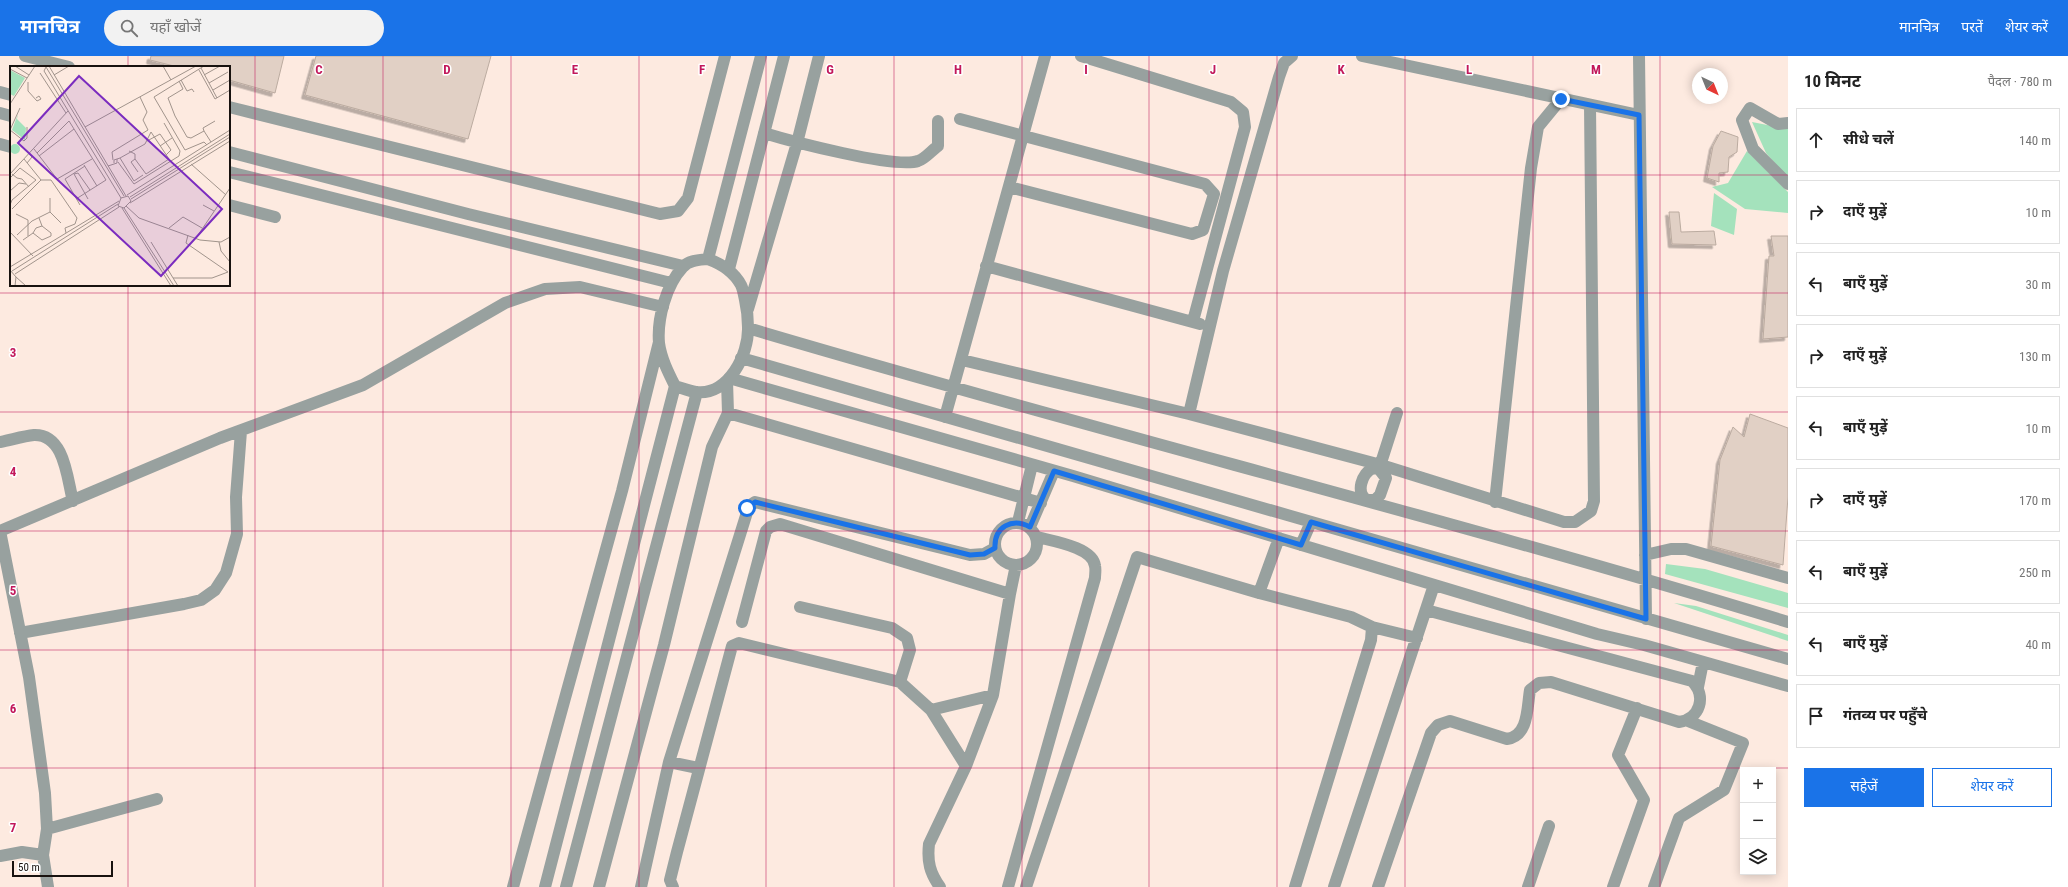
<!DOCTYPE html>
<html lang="hi">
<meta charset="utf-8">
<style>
body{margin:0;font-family:"Roboto Condensed","Noto Sans Devanagari",sans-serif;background:#f2f2f2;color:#222}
.controls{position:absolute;right:12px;bottom:12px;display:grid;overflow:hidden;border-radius:0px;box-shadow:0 2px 10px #0003}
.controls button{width:36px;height:36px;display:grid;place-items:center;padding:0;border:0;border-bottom:1px solid #e0e0e0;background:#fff;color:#222;font:20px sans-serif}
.compass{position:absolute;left:1692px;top:12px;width:36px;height:36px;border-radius:50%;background:#fff;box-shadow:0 2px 10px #0003;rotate:137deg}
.scale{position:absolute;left:12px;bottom:10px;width:101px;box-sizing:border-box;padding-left:4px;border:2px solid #18120f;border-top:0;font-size:11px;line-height:14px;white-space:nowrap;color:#18120f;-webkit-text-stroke:3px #fff;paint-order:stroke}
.stop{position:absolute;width:12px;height:12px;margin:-9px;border:3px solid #1a73e8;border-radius:50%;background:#fff}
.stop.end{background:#1a73e8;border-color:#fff;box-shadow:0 1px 4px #0008}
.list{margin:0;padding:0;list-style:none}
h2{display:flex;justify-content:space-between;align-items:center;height:52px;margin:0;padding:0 16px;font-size:17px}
h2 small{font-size:13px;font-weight:400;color:#767676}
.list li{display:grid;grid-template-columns:26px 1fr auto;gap:12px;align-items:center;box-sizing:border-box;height:64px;margin:0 8px 8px;padding:0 8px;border:1px solid #e0e0e0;border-radius:0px}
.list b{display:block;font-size:15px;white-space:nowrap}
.list em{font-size:13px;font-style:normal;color:#767676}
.actions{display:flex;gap:8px;padding:12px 16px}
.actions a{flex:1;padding:9px 0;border:1px solid #1a73e8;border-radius:0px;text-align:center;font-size:14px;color:#1a73e8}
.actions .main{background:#1a73e8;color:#fff}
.icon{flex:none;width:22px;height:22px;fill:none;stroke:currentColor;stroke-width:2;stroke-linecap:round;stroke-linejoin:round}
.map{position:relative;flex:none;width:1788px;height:831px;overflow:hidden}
header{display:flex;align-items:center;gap:24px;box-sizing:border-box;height:56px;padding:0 20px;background:#1a73e8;color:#fff}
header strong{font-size:19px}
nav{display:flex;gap:22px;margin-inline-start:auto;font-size:14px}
.search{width:280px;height:36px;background:#f2f2f2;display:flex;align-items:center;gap:10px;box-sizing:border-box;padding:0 14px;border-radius:22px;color:#767676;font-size:15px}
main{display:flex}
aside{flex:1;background:#fff}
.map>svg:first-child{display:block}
</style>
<header>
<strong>मानचित्र</strong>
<div class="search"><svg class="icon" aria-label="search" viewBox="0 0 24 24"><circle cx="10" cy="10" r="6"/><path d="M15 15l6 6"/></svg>यहाँ खोजें</div>
<nav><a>मानचित्र</a><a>परतें</a><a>शेयर करें</a></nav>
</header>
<main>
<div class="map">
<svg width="1788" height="831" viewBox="0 0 1788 831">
<defs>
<filter id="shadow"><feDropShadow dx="-3.5" dy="3.5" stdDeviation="0" flood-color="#0004"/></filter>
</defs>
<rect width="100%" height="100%" fill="#fdeae0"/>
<path fill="#a4e2bc" d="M 1752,66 L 1788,73 L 1788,122 L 1766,97 Z
M 1747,95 L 1788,136 L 1788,157 L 1745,153 L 1712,131 L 1728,127 Z
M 1714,137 L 1737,153 L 1734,179 L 1711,170 Z
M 1666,508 L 1705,513 L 1788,537 L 1788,552 L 1665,518 Z
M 1674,547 L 1696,550 L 1788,579 L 1788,585 Z"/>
<path fill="#e1d0c5" stroke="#bbaba0" filter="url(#shadow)" d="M 151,0 L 284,0 L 275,37 L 229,24 L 229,11 L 178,11 L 150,4 Z
M 316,0 L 491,0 L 468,83 L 305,39 Z
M 1721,75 L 1738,81 L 1737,96 L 1729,101 L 1728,116 L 1719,117 L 1719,126 L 1707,122 L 1713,90 Z
M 1669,156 L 1679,156 L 1681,176 L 1714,175 L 1716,189 L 1672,188 Z
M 1771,180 L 1788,180 L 1788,281 L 1763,283 L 1769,200 L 1774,200 Z
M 1750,358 L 1788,372 L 1788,441 L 1783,509 L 1711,490 L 1720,404 L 1733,371 L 1744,381 Z"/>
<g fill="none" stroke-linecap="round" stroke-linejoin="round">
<path stroke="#98a19f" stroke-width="12" d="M 25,0 L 69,11
M 1081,0 L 1231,46 L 1243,56 L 1245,71 L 1193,265
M 1362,0 L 1639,59
M 1639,0 L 1646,563
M 0,36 L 11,39
M 229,51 L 660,158 L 678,155 L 688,142 L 725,0
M 0,57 L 11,60
M 960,63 L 1205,128 L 1214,138 L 1203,174 L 1192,178 L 1009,131
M 1788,67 L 1778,68 L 1750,52 L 1742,64 L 1753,93 L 1788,128
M 764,77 C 790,85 896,113 918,105 C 925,103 932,94 938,90 L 938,65
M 0,88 L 11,91
M 229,96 L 468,158 L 683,210
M 229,116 L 671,227
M 229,149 L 275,161
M 708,203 C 722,208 734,216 741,229 C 743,233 744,239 745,244 C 747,253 748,262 748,271 C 749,299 728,340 696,336 C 689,335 682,332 675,330 C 668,316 661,302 659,287 C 657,263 666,229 683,211 C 689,204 699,204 708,203 Z
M 708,203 L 761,0
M 986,210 L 1200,268
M 729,213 L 784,0
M 748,253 L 797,87 L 819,0
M 748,272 C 1094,375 1444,461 1788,566
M 741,302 L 1788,603
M 962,304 L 1189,358 L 1381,409 L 1564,466 L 1575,466 L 1591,455 L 1594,445 L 1590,49
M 729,322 L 1073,420 L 1597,578 L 1644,589 L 1788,630
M 728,357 L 1041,447
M 1189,358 L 1223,215 L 1279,21 L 1284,7 L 1292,0
M 945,361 L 1045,0
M 0,386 C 11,384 23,380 34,379 C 65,378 67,423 73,445
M 1373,412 L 1379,413 L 1386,422 L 1380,439 L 1375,444 L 1367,444 C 1355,437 1362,417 1373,412 Z
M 1379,413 L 1397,357
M 1495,446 L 1531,112 L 1538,71 L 1561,43
M 1018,466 L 1032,409
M995 488a21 21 0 1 1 42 0a21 21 0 1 1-42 0Z
M 1030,471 L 1054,415
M 0,475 L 220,382 L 363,329 L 505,247 L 545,233 L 580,231 L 663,251
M 0,475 L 29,621 L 45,737 L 47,773 L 43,799 L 48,831
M 1301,489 L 1311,466
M 1645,499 L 1671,493 L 1686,493 L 1788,522
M 1259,537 L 1279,482
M 800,551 L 892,572 L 907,582 L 910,594 L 900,626 L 931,654 L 993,639
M 742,566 L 766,475 L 770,471 L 780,468 L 1010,538 L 1016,509
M 1372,571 L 1417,582
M 20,577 L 184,548 L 201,544 L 215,534 L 226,517 L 237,478 L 236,441 L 241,375
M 1698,631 L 1703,606
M 931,654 L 966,710
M 669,706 L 698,712
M 47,773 L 157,743
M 0,800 L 22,796 L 43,799
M 513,831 L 622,435 L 659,286
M 545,831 L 675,330
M 566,831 L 697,336
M 599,831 L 664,589 L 712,391 L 728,357 L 727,325
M 641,831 L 669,706 L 749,450 L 755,446 L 970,499 L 984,498 L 995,492
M 673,831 L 670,824 L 677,796 L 732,590 L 739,587 L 900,626
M 940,831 C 930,817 927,806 929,788 L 966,710 L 993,639 L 1010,538
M 1008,831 L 1095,522 C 1095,518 1096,514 1095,510 C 1093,491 1052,485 1037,481
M 1026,831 L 1137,501 L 1259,537 L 1351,561 L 1372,571 L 1371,584 L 1295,831
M 1334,831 L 1434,529
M 1378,831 L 1431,677 L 1438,669 L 1450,665 L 1507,683 C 1529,680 1527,651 1530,634 L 1539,627 L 1551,626 L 1679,666 C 1700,663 1707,640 1692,625 L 1426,554
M 1528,831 L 1549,770
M 1613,831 L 1644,744 L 1618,699 L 1637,652
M 1654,831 L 1679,762 L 1724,734 L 1743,687 L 1688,665"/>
</g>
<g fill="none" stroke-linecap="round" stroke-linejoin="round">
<path stroke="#1a73e8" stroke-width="5" d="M 747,452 L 755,446 L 970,499 L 984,498 L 995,492 C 994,471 1012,461 1030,471 L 1054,415 L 1301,489 L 1311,466 L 1646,563 L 1639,59 L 1561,43"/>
</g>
<path fill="none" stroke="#c2185b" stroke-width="1" stroke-opacity="0.55" d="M 128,0 L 128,11M 255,0 L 255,831M 383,0 L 383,831M 511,0 L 511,831M 639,0 L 639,831M 766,0 L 766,831M 894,0 L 894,831M 1022,0 L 1022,831M 1149,0 L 1149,831M 1277,0 L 1277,831M 1405,0 L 1405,831M 1533,0 L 1533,831M 1660,0 L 1660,831M 0,119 L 11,119M 229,119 L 1788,119M 128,229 L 128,831M 0,237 L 1788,237M 0,356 L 1788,356M 0,475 L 1788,475M 0,594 L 1788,594M 0,712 L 1788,712"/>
<g transform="translate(10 10)">
<rect width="220" height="220" fill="#fdeae0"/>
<path d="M 0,4 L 15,12 L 4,30 L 0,28 ZM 8,48 L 7,53 L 16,62 L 15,74 L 2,64 ZM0 83a5 5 0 1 1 10 0a5 5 0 1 1-10 0Z" fill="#a4e2bc"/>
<path fill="none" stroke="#a1948c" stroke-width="1" d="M 5,0 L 19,9M 39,0 L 116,130M 153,0 L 161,14M 194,0 L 144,31 L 175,84 L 194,76 L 197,79M 36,1 L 34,5 L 111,132M 36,1 L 114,130M 191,2 L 207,32M 0,3 L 17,12M 189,4 L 205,33 L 220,24M 30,7 L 56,47M 44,9 L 59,0M 194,9 L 210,0M 171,14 L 177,25 L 182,23 L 184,26M 169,15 L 173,23 L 158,32 L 165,50 L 177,71 L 181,72 L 194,65 L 201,76M 18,16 L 18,25 L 27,35 L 31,33 L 29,30 L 26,32M 199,17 L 218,6M 203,24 L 220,14M 0,38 L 25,0M 10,42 L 0,64 L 14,75 L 17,72 L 17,61M 75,61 L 186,0M 194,65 L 193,62 L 205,55M 137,75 L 150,68 L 161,84 L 156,89M 150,80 L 162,72M 24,83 L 47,113 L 82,93M 119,85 L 125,88 L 125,93 L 121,96 L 128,106M 27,87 L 59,55 L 96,114M 29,90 L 64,63M 110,92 L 135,78 L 141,66 L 159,93 L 136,108 L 125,93M 14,93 L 31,114M 107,93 L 110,92 L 124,115 L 133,109M 103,94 L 102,86 L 138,64 L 133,54 L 137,46 L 130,31M 108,96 L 124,118 L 169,90 L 170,85 L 154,57M 17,97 L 22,91 L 19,88M 181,98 L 216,129M 74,99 L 87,120M 98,100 L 107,97 L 107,93 L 104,94 L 104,97M 0,108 L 58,45M 2,108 L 7,112 L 12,113 L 19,121M 0,112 L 10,102 L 26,114 L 2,134 L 0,139M 0,125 L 9,117 L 16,118M 117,129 L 220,64M 120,131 L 220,68M 66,133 L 96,114M 78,133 L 64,108 L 68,107 L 80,124M 121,133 L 220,71M 120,137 L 220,75M 70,139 L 55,113 L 75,100M 193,139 L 204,145M 116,140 L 129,152 L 190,174 L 211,176 L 220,171M 112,142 L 161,220M 114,142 L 121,135 L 118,130 L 111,132 L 108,140 L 114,142 L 164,220M 2,143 L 31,114 L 41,114 L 67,152 L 65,158 L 55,162 L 56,167M 40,146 L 51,157M 6,148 L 18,154 L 18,170M 159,162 L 173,151 L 192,162M 0,166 L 23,190M 23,167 L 26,162 L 32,160M 7,169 L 22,155 L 40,146 L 40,132M 186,172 L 220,122M 13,174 L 23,167 L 32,174 L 41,170 L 41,167 L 32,160 L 29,152M 141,176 L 168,220M 209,176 L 211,185 L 220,196M 0,201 L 109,135M 0,204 L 6,211 L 5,220M 2,205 L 108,138M 5,208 L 109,141M 6,211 L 16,220M 163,212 L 202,212 L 218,206 L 176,177 L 178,169"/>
<path fill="#7b2cbf" fill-opacity="0.15" stroke="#7b2cbf" stroke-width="2" d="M 69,10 L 212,143 L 151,210 L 8,77 Z"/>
<rect width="220" height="220" fill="none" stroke="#18120f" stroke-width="2"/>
</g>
<g font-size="13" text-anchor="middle" font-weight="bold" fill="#c2185b" stroke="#fff" stroke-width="3" stroke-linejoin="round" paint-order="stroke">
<text x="319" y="18">C</text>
<text x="447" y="18">D</text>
<text x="575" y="18">E</text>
<text x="702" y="18">F</text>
<text x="830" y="18">G</text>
<text x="958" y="18">H</text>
<text x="1086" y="18">I</text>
<text x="1213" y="18">J</text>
<text x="1341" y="18">K</text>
<text x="1469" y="18">L</text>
<text x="1596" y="18">M</text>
<text x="13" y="301">3</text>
<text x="13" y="420">4</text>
<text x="13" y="539">5</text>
<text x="13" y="657">6</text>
<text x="13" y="776">7</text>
</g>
</svg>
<div class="controls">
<button>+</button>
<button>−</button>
<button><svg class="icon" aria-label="layers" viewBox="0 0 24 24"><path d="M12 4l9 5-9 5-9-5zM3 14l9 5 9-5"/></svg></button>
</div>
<svg class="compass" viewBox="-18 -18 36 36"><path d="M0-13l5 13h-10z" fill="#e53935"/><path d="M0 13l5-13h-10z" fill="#767676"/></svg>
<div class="scale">50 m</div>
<div class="stop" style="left:747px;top:452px"></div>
<div class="stop end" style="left:1561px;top:43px"></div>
</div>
<aside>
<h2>10 मिनट<small>पैदल · 780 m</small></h2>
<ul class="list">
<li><svg class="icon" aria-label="ahead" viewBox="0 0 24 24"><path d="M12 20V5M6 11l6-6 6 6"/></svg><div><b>सीधे चलें</b></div><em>140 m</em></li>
<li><svg class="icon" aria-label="right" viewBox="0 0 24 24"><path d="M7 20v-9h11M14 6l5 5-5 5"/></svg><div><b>दाएँ मुड़ें</b></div><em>10 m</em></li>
<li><svg class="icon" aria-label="left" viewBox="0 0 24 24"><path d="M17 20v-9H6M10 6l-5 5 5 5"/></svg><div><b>बाएँ मुड़ें</b></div><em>30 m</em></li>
<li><svg class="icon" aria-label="right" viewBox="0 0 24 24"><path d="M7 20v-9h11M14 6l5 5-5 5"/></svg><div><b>दाएँ मुड़ें</b></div><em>130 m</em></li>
<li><svg class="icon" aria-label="left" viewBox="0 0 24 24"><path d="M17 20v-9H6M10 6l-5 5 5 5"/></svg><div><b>बाएँ मुड़ें</b></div><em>10 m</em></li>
<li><svg class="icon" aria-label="right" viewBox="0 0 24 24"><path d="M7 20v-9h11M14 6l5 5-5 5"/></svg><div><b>दाएँ मुड़ें</b></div><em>170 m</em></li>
<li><svg class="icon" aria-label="left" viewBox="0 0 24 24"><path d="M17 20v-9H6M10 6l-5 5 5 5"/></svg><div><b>बाएँ मुड़ें</b></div><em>250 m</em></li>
<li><svg class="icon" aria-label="left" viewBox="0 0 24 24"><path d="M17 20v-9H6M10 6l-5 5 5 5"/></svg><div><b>बाएँ मुड़ें</b></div><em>40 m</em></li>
<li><svg class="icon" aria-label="arrive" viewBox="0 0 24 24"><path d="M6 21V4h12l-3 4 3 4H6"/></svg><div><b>गंतव्य पर पहुँचे</b></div></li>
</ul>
<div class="actions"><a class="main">सहेजें</a><a>शेयर करें</a></div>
</aside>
</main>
